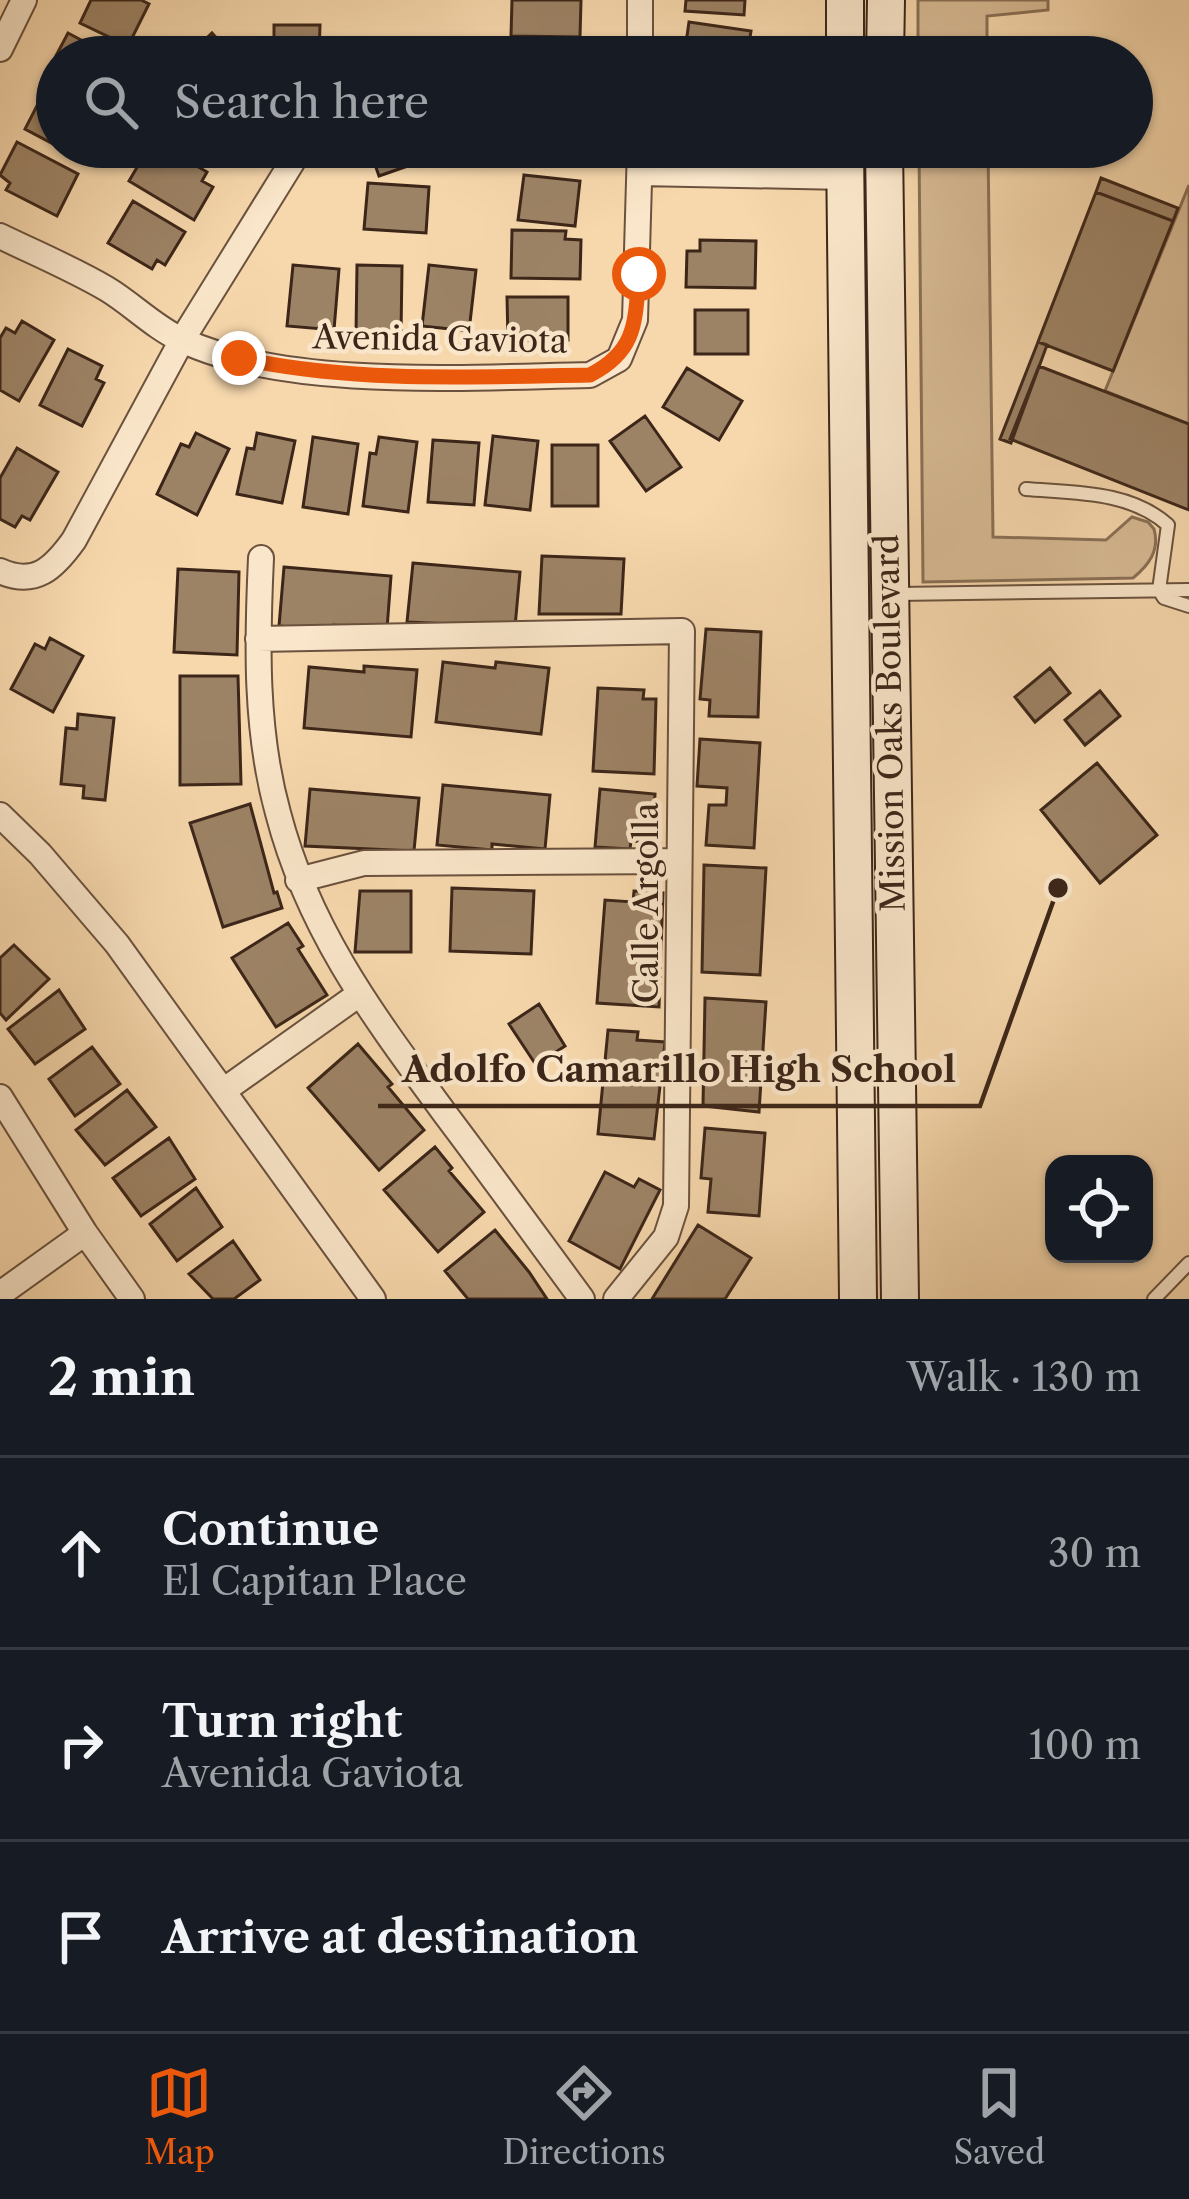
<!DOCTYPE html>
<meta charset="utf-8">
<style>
body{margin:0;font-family:"Libre Caslon Text",serif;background:#242831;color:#f1f3f6}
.controls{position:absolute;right:36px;bottom:36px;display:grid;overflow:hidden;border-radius:24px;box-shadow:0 3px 9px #0004}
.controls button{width:108px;height:108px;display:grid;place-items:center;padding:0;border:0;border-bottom:3px solid #363941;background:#171b24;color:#f1f3f6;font:60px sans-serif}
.stop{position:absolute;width:36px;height:36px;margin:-27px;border:9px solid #ea580c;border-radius:50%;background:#fff}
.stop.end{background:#ea580c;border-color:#fff;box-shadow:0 3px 12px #0008}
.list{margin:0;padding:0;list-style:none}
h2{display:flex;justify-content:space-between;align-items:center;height:156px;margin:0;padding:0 48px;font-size:51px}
h2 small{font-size:39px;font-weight:400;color:#9ea1a6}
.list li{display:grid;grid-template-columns:78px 1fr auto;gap:36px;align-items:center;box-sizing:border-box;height:192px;padding:0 48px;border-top:3px solid #363941}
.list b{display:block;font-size:45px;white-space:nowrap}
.list p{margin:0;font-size:39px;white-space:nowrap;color:#9ea1a6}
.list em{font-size:39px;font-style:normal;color:#9ea1a6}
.icon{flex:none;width:66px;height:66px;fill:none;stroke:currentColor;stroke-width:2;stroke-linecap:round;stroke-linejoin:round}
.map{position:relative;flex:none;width:1189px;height:1299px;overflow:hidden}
.search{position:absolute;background:#171b24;box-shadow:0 3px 9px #0004;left:36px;right:36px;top:36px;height:132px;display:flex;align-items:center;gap:30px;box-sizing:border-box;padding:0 42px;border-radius:66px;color:#9ea1a6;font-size:45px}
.sheet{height:732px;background:#171b24}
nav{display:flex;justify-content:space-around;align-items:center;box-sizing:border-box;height:168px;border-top:3px solid #363941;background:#171b24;font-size:33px;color:#9ea1a6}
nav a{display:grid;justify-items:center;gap:6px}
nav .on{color:#ea580c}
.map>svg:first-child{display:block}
</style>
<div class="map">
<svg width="1189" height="1299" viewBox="0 0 1189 1299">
<rect width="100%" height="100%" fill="#f7d8ad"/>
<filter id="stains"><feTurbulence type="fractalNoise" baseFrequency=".00167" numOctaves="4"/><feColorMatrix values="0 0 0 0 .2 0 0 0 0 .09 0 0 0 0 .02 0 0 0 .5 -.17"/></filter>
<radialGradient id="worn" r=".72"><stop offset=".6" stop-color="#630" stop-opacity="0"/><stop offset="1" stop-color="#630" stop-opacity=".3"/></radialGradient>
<path fill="#d7ba94" stroke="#8a7056" stroke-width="3" d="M 918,0 L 1048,0 L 1048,10 L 987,16 L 987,57 L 918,57 Z
M 919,147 L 988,147 L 993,537 L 1106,540 L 1132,517 L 1148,522 L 1154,529 C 1160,550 1149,565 1133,578 L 923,582 Z
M 1189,185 L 1189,424 L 1105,391 Z"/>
<path fill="#9d8366" stroke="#3c2619" stroke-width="3" d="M 91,0 L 141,0 L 149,4 L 128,46 L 80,23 Z
M 512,0 L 581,0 L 580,37 L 511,36 Z
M 686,0 L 745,0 L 744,15 L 685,11 Z
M 689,22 L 751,31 L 747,57 L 684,57 Z
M 274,25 L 320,25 L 319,57 L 274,57 Z
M 68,33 L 113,57 L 57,57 L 57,70 L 50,67 Z
M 212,33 L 234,57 L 187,57 Z
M 43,94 L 54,100 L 57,95 L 57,146 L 25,129 Z
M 17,142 L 78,174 L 57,216 L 6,190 L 10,183 L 0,175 Z
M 369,147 L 443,147 L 445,153 L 379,176 Z
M 512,147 L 581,147 L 581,158 L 511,154 Z
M 168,149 L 207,172 L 202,181 L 213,187 L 194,220 L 129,181 L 146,152 L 161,161 Z
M 524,175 L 580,181 L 575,226 L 518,220 Z
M 1101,178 L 1178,208 L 1173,221 L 1096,192 Z
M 368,183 L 429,187 L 426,233 L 364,229 Z
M 1096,192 L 1173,221 L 1113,371 L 1038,342 Z
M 133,201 L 185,232 L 165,265 L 157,260 L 152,269 L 108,243 Z
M 512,230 L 566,231 L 565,239 L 581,240 L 580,279 L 511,278 Z
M 700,240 L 756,241 L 755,288 L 686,287 L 687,251 L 700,251 Z
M 293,265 L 339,269 L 334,330 L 287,326 Z
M 357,265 L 402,266 L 401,335 L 356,334 Z
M 429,265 L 476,270 L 469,331 L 422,326 Z
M 507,297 L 568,297 L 568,340 L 508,341 Z
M 695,310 L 748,310 L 748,354 L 695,354 Z
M 22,321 L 54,340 L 19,401 L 0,390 L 0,338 L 6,328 L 15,333 Z
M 1038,342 L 1047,345 L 1011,443 L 1000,439 Z
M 68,349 L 102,366 L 96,379 L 104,383 L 82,426 L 40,405 Z
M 1039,366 L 1189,424 L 1189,510 L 1010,439 Z
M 687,368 L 742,401 L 719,440 L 663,407 Z
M 645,416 L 681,467 L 646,491 L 610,441 Z
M 196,433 L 229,449 L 197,515 L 157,494 L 181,444 L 189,447 Z
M 257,433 L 295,441 L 282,503 L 237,494 L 247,448 L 254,449 Z
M 493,436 L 538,441 L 530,510 L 485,505 Z
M 313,437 L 358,444 L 348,514 L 303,507 Z
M 379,437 L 417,442 L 408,512 L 363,506 L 370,453 L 376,454 Z
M 433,440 L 479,443 L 474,505 L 428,502 Z
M 552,445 L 598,445 L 598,506 L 552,506 Z
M 17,448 L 58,472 L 30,520 L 22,516 L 15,527 L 0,519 L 0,478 Z
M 542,556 L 624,559 L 621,614 L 539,614 Z
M 413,563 L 520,572 L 515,627 L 407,622 Z
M 284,567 L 391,576 L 387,629 L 334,625 L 334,631 L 279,626 Z
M 178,569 L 239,572 L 237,655 L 174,652 Z
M 706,629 L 761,632 L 758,717 L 709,716 L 710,700 L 700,699 Z
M 50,638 L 83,656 L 53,712 L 11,689 L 35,644 L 45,649 Z
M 443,662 L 495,668 L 496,662 L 549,668 L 541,734 L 436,722 Z
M 364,666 L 417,670 L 411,737 L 304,728 L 309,667 L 364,672 Z
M 1050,668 L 1070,693 L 1035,722 L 1015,697 Z
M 180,676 L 238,676 L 241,784 L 180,785 Z
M 598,688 L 644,690 L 643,699 L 656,699 L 654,774 L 593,771 Z
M 1100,691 L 1120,716 L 1085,745 L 1065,720 Z
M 78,714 L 114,718 L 105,800 L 83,798 L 84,786 L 61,784 L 66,728 L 77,729 Z
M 700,739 L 760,743 L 754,848 L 706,845 L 709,805 L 726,805 L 727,788 L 697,786 Z
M 1097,763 L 1157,835 L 1100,883 L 1041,810 Z
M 443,785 L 550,795 L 545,849 L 492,844 L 492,850 L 437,845 Z
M 310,789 L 419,798 L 414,851 L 305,846 Z
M 600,789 L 655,794 L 652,842 L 631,841 L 630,849 L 595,847 Z
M 250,804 L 274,893 L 277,892 L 282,908 L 223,927 L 190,823 Z
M 704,865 L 766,868 L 760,975 L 702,972 Z
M 452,888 L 534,891 L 531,954 L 450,951 Z
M 360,891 L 411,891 L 411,952 L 355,952 Z
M 634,891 L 663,893 L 659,1007 L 597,1003 L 605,900 L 633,902 Z
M 288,923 L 303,946 L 298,949 L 327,995 L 276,1027 L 232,958 Z
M 14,945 L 49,979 L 6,1020 L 0,1013 L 0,958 Z
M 59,990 L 85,1029 L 35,1064 L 8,1029 Z
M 705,998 L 766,1002 L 759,1112 L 703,1106 Z
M 539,1004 L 565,1046 L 536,1065 L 509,1024 Z
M 608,1030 L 638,1032 L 637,1040 L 665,1042 L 654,1139 L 598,1134 Z
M 358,1044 L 392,1084 L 388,1087 L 424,1130 L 379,1170 L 308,1088 Z
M 92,1047 L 120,1084 L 75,1116 L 49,1079 Z
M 127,1090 L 156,1127 L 105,1165 L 76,1130 Z
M 705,1128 L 765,1133 L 759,1216 L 708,1212 L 711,1179 L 701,1178 Z
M 169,1138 L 195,1179 L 141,1216 L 113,1178 Z
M 435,1147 L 452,1168 L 449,1171 L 484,1212 L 438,1252 L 384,1190 Z
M 605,1172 L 634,1187 L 639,1179 L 660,1190 L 620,1269 L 569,1241 Z
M 196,1188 L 222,1227 L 177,1261 L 150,1224 Z
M 698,1225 L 751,1258 L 725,1299 L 652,1299 Z
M 495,1230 L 529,1272 L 547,1299 L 468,1299 L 445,1271 Z
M 233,1241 L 260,1280 L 234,1299 L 213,1299 L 189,1274 Z"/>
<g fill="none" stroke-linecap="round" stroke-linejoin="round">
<g stroke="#6b523e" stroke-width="16">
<path id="lane" d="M 1026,489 C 1075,493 1130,491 1168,525 L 1159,590 L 1164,598 L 1189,606
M 897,594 L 1189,590
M 1154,1299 L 1189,1263"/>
</g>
<g stroke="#6b523e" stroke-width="28">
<path id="street" d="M 640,0 L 640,57
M 0,49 L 24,0
M 640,173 L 846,177
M 0,236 C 35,253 73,269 107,289 C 132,304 155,328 182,340 C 287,390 474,377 590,375 L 619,359 L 635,320 L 640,147
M 261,558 C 257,643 255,730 278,813 C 309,932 375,1018 446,1115 C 492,1176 537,1238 582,1299
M 0,571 C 35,587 54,568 74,540 L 182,340 L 299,151
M 258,639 L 682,631 L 676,1206 L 666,1237 L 616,1299
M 0,815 L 40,854 L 117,944 L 373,1299
M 298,880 L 364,863 L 679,861
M 223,1091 L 358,995
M 0,1097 L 85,1233 L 132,1299
M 0,1294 L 85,1233"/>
</g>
<g stroke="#3c2619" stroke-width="40">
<path id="secondary" d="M 845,0 L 845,57
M 885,57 L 886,0
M 845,147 L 858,1299
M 884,147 L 900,1299"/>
</g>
<use href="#lane" stroke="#fae6ca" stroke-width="12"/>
<use href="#street" stroke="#fae6ca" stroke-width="24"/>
<use href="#secondary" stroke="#fae6ca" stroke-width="36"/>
</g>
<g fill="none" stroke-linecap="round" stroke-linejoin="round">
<path stroke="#ea580c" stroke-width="15" d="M 239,358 C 354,383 473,377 590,375 C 637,351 635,322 639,274"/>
</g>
<g text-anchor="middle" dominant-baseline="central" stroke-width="9" stroke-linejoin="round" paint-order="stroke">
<g font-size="33" fill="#3c2619" stroke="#fae6ca">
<text transform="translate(440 339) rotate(1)">Avenida Gaviota</text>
<text transform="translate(890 723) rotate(-91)">Mission Oaks Boulevard</text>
<text transform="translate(646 903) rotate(-90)">Calle Argolla</text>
</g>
</g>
<path fill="none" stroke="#3c2619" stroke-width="4.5" d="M1058 888L980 1106H378"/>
<circle fill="#3c2619" stroke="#fae6ca" stroke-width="4.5" cx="1058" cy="888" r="12"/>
<g font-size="36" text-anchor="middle" font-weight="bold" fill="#3c2619" stroke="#fae6ca" stroke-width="9" stroke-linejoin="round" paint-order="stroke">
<text x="679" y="1082">Adolfo Camarillo High School</text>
</g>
<rect width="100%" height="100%" filter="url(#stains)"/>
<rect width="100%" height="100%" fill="url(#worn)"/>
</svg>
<div class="controls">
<button><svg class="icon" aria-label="locate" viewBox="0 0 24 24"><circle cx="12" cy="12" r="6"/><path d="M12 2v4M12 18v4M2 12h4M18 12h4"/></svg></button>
</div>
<div class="stop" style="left:639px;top:274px"></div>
<div class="stop end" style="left:239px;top:358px"></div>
<div class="search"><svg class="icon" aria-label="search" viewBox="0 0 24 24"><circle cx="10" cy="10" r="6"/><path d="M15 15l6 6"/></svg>Search here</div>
</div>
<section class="sheet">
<h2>2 min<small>Walk · 130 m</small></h2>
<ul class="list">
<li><svg class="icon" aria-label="ahead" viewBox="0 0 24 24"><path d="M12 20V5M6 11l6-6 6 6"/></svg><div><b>Continue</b><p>El Capitan Place</p></div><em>30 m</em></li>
<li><svg class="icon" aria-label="right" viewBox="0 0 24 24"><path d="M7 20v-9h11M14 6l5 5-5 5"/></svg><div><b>Turn right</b><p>Avenida Gaviota</p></div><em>100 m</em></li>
<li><svg class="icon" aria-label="arrive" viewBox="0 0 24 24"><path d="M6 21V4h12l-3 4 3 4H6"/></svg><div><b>Arrive at destination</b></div></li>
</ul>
</section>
<nav>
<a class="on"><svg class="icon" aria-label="map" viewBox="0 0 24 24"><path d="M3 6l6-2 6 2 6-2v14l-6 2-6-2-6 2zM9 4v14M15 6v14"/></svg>Map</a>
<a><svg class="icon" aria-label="directions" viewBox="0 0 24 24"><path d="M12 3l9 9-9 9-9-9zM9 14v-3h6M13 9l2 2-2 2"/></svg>Directions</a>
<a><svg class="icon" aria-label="saved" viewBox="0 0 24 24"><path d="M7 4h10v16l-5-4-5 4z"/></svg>Saved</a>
</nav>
